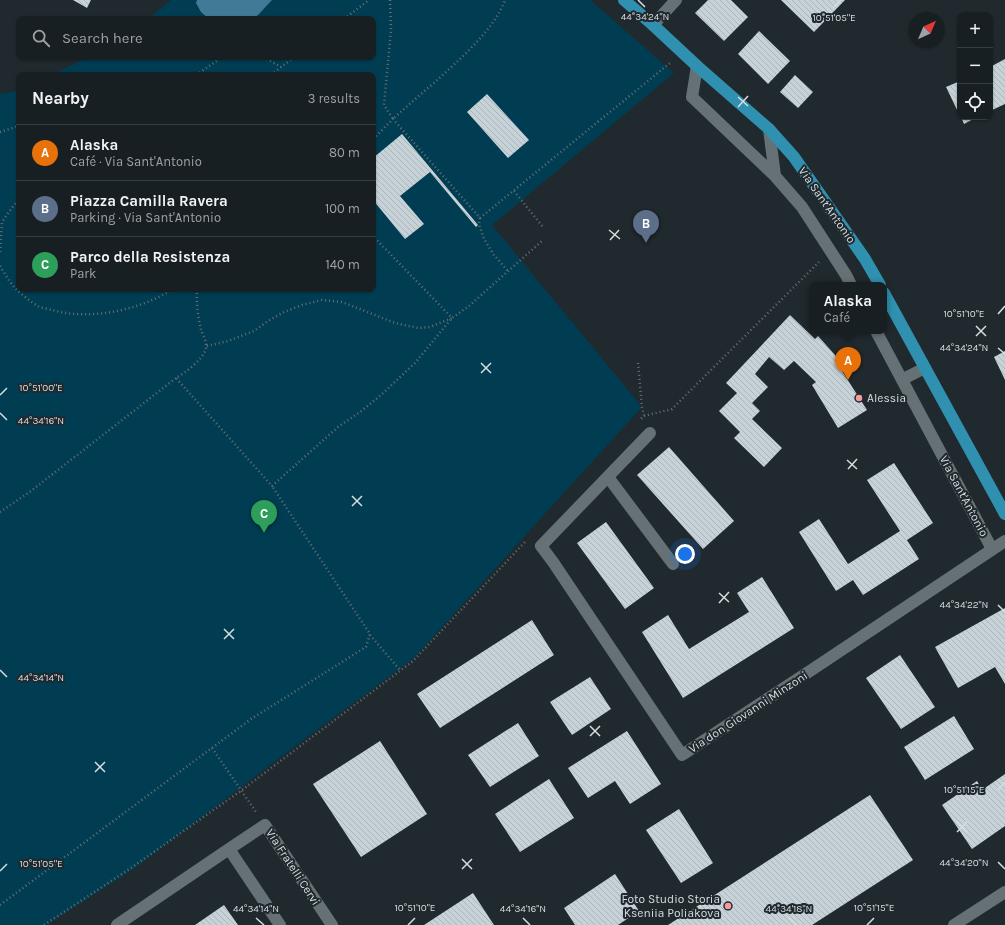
<!DOCTYPE html>
<meta charset="utf-8">
<style>
body{margin:0;font-family:Karla,sans-serif;background:#21272a;color:#f1f3f6}
.controls{position:absolute;right:12px;top:12px;display:grid;overflow:hidden;border-radius:8px;box-shadow:0 1px 3px #0004}
.controls button{width:36px;height:36px;display:grid;place-items:center;padding:0;border:0;border-bottom:1px solid #363d40;background:#181f22;color:#f1f3f6;font:20px sans-serif}
.compass{position:absolute;left:909px;top:12px;width:36px;height:36px;border-radius:50%;background:#181f22;box-shadow:0 1px 3px #0004;rotate:44deg}
.you{position:absolute;left:685px;top:554px;width:14px;height:14px;margin:-10px;border:3px solid #fff;border-radius:50%;background:#1a73e8;box-shadow:0 0 0 6px #1a73e833}
.badge{display:grid;place-items:center;width:26px;height:26px;border-radius:50%;background:#ea580c;color:#fff;font-size:13px;font-weight:700}
.pin{position:absolute;translate:-50% -33px;filter:drop-shadow(0 1px 2px #0008)}
.pin::after{content:'';position:absolute;top:21px;width:14px;height:12px;background:inherit;clip-path:polygon(0 0,100% 0,50% 100%)}
.popup{position:absolute;left:809px;top:282px;width:78px;height:52px;box-sizing:border-box;display:grid;place-content:center;border-radius:8px;background:#181f22;filter:drop-shadow(0 1px 3px #0005);font-size:13px;white-space:nowrap;color:#9fa2a5}
.popup b{font-size:15px;color:#f1f3f6}
.popup::after{content:'';position:absolute;left:50%;top:100%;margin-left:-8px;border:8px solid transparent;border-top-color:#181f22}
.list{margin:0;padding:0;list-style:none}
h2{display:flex;justify-content:space-between;align-items:center;height:52px;margin:0;padding:0 16px;font-size:17px}
h2 small{font-size:13px;font-weight:400;color:#9fa2a5}
.list li{display:grid;grid-template-columns:26px 1fr auto;gap:12px;align-items:center;box-sizing:border-box;height:56px;padding:0 16px;border-top:1px solid #363d40}
.list b{display:block;font-size:15px;white-space:nowrap}
.list p{margin:0;font-size:13px;white-space:nowrap;color:#9fa2a5}
.list em{font-size:13px;font-style:normal;color:#9fa2a5}
.icon{flex:none;width:22px;height:22px;fill:none;stroke:currentColor;stroke-width:2;stroke-linecap:round;stroke-linejoin:round}
.map{position:relative;flex:none;width:1005px;height:925px;overflow:hidden}
.search{position:absolute;background:#181f22;box-shadow:0 1px 3px #0004;left:16px;top:16px;width:360px;height:44px;display:flex;align-items:center;gap:10px;box-sizing:border-box;padding:0 14px;border-radius:8px;color:#9fa2a5;font-size:15px}
.panel{position:absolute;background:#181f22;box-shadow:0 1px 3px #0004;left:16px;top:72px;width:360px;height:220px;border-radius:8px}
.map>svg:first-child{display:block}
</style>
<div class="map">
<svg width="1005" height="925" viewBox="0 0 1005 925">
<defs>
<pattern id="building-back-hatch" width="6" height="6" patternUnits="userSpaceOnUse"><rect width="6" height="6" fill="#c6d2d8"/><path d="M-1 5l2 2M0 0l6 6M5-1l2 2" fill="none" stroke="#abb5ba"/></pattern>
</defs>
<rect width="100%" height="100%" fill="#20292e"/>
<path fill="#013d52" d="M 171,0 L 590,0 L 674,73 L 492,225 L 642,407 L 413,659 L 298,744 L 132,870 L 46,925 L 0,925 L 0,94 L 19,90 L 19,289 L 373,289 L 373,75 L 51,75 L 89,57 L 373,57 L 373,19 L 148,19 Z"/>
<path fill="#3f7b96" d="M 197,0 L 272,0 L 258,15 L 252,19 L 209,19 L 201,12 L 196,3 Z"/>
<path fill="url(#building-back-hatch)" d="M 73,0 L 91,0 L 87,8 Z
M 708,0 L 731,0 L 748,17 L 724,41 L 695,13 Z
M 781,0 L 845,0 L 814,32 Z
M 759,31 L 790,61 L 768,84 L 738,54 Z
M 1005,59 L 1005,104 L 990,111 L 990,67 Z
M 795,75 L 813,92 L 798,108 L 780,92 Z
M 960,81 L 960,116 L 946,87 Z
M 487,94 L 529,140 L 508,158 L 467,112 Z
M 961,117 L 977,117 L 964,124 Z
M 402,134 L 478,225 L 476,227 L 430,172 L 400,196 L 424,224 L 405,239 L 373,200 L 373,158 Z
M 790,315 L 815,339 L 818,336 L 844,365 L 840,368 L 867,410 L 838,428 L 812,385 L 816,382 L 794,361 L 784,370 L 769,357 L 755,374 L 768,387 L 752,403 L 760,411 L 752,419 L 782,448 L 764,467 L 734,438 L 740,432 L 719,411 L 737,393 L 726,383 Z
M 1005,351 L 1005,380 L 994,357 Z
M 669,447 L 734,521 L 703,549 L 637,475 Z
M 894,463 L 933,523 L 907,540 L 919,559 L 863,595 L 853,580 L 836,591 L 799,532 L 819,519 L 848,564 L 900,531 L 867,480 Z
M 606,522 L 654,588 L 625,609 L 577,543 Z
M 762,577 L 794,628 L 683,698 L 642,632 L 668,615 L 689,649 L 749,612 L 737,593 Z
M 1005,608 L 1005,684 L 995,667 L 958,688 L 935,647 Z
M 532,620 L 554,655 L 440,728 L 417,694 Z
M 900,655 L 935,707 L 901,729 L 866,678 Z
M 590,677 L 611,709 L 572,735 L 550,702 Z
M 954,716 L 974,749 L 925,780 L 904,747 Z
M 518,723 L 539,756 L 490,787 L 468,755 Z
M 627,731 L 661,784 L 630,804 L 615,781 L 588,798 L 568,768 Z
M 380,741 L 427,814 L 361,857 L 313,784 Z
M 1005,774 L 1005,826 L 972,849 L 942,805 L 977,781 L 982,790 Z
M 549,779 L 574,818 L 520,852 L 495,814 Z
M 870,795 L 913,860 L 812,925 L 668,925 Z
M 679,809 L 713,863 L 681,883 L 646,830 Z
M 615,874 L 639,911 L 618,925 L 575,925 L 564,908 Z
M 473,893 L 494,925 L 424,925 Z
M 224,905 L 238,925 L 195,925 Z"/>
<g fill="none" stroke-linecap="round" stroke-linejoin="round">
<path stroke="#676f73" stroke-width="2.5" stroke-dasharray="1 3" stroke-linecap="butt" d="M 390,0 L 391,30 L 384,105 L 393,119 C 407,106 421,94 435,82 C 458,61 495,29 505,0
M 344,19 L 369,0
M 263,57 L 281,67
M 196,75 L 221,58 L 225,57
M 248,75 L 255,74 L 257,75
M 271,75 L 294,57
M 0,132 L 19,126
M 373,139 L 393,119 L 480,218 L 670,63
M 514,191 L 543,227
M 480,218 L 479,224 L 484,239 L 494,255 L 508,271
M 0,252 L 2,222 L 14,205 L 19,200
M 0,266 C 5,274 10,283 16,289 C 20,293 32,303 38,306 C 42,308 48,309 52,310 C 91,321 140,310 173,289
M 197,289 C 196,302 198,317 201,330 C 203,335 207,342 206,348 C 204,359 185,373 176,378 L 272,486 L 338,427 L 360,412 L 381,395 L 415,363 L 452,318 L 469,306 L 542,241
M 207,346 L 228,341 L 254,331 L 268,321 L 284,312 L 302,305 L 322,300 L 342,302 L 395,323 L 418,328 L 430,327 L 452,318 L 373,236
M 638,363 L 642,407 L 644,415 L 641,419
M 644,416 L 672,409 L 819,262
M 0,512 L 31,491 L 176,378
M 370,635 L 400,670
M 212,748 L 256,812
M 0,905 L 251,719 L 366,647 L 370,634 L 272,486
M 44,925 L 131,868 L 242,790 L 413,661 L 525,542"/>
<path stroke="#667176" stroke-width="12" d="M 653,25 L 676,0
M 697,66 L 692,97 L 775,176 L 802,207 L 846,275 L 851,285
M 769,129 L 775,176
M 876,331 L 992,549
M 903,379 L 925,368
M 650,433 L 541,546 L 553,562 L 682,755 L 813,669 L 1005,541
M 608,477 L 673,564
M 229,849 L 280,925
M 117,925 L 229,849 L 265,825 L 332,925
M 954,925 L 1005,892"/>
<path stroke="#2f90af" stroke-width="12" d="M 624,0 L 653,25 L 697,66 L 769,129 L 794,157 L 865,259 L 880,285
M 884,293 L 1005,514"/>
</g>
<path fill="none" stroke="#d7dde0" stroke-width="1.5" d="M 638,0 L 645,7M 834,7 L 841,0M 738,97 L 748,106M 738,107 L 748,96M 609,230 L 620,239M 610,240 L 619,230M 998,314 L 1005,306M 976,326 L 986,336M 976,336 L 986,326M 998,348 L 1005,354M 481,363 L 491,373M 481,373 L 491,363M 0,395 L 7,388M 0,413 L 7,420M 847,460 L 857,469M 848,469 L 857,459M 352,496 L 362,506M 352,506 L 362,496M 719,593 L 729,602M 719,603 L 729,592M 998,605 L 1005,612M 224,629 L 234,639M 224,639 L 234,629M 0,670 L 7,677M 590,726 L 600,736M 590,736 L 600,726M 95,762 L 105,772M 95,772 L 105,762M 998,790 L 1005,782M 957,822 L 967,832M 957,832 L 967,822M 462,859 L 472,869M 998,862 L 1005,869M 462,869 L 472,859M 0,871 L 7,864M 256,918 L 264,925M 523,918 L 530,925M 789,918 L 797,925M 408,925 L 415,918M 867,925 L 874,918"/>
<g fill="#f59b9c" stroke="#20292e" stroke-width="1.5">
<circle cx="859" cy="398" r="4"/>
<circle cx="728" cy="906" r="4"/>
</g>
<g text-anchor="middle" dominant-baseline="central" stroke-width="4" stroke-linejoin="round" paint-order="stroke">
<g font-size="12" fill="#d7dde0" stroke="#20292e">
<text transform="translate(827 205) rotate(55)">Via Sant'Antonio</text>
<text transform="translate(964 496) rotate(62)">Via Sant'Antonio</text>
<text transform="translate(748 712) rotate(-33)">Via don Giovanni Minzoni</text>
<text transform="translate(293 867) rotate(57)">Via Fratelli Cervi</text>
</g>
<g font-size="12" fill="#d7dde0" stroke="#20292e" text-anchor="start">
<text x="867" y="398">Alessia</text>
<text x="720" y="899" text-anchor="end">Foto Studio Storia<tspan x="720" dy="14">Kseniia Poliakova</tspan></text>
</g>
</g>
<g font-size="10" text-anchor="middle" fill="#d7dde0" stroke="#20292e" stroke-width="4" stroke-linejoin="round" paint-order="stroke">
<text x="645" y="20">44°34'24"N</text>
<text x="834" y="21">10°51'05"E</text>
<text x="964" y="317">10°51'10"E</text>
<text x="964" y="351">44°34'24"N</text>
<text x="41" y="391">10°51'00"E</text>
<text x="41" y="424">44°34'16"N</text>
<text x="964" y="608">44°34'22"N</text>
<text x="41" y="681">44°34'14"N</text>
<text x="964" y="793">10°51'15"E</text>
<text x="964" y="866">44°34'20"N</text>
<text x="41" y="867">10°51'05"E</text>
<text x="415" y="911">10°51'10"E</text>
<text x="874" y="911">10°51'15"E</text>
<text x="256" y="912">44°34'14"N</text>
<text x="523" y="912">44°34'16"N</text>
<text x="789" y="912">44°34'18"N</text>
</g>
</svg>
<div class="controls">
<button>+</button>
<button>−</button>
<button><svg class="icon" aria-label="locate" viewBox="0 0 24 24"><circle cx="12" cy="12" r="6"/><path d="M12 2v4M12 18v4M2 12h4M18 12h4"/></svg></button>
</div>
<svg class="compass" viewBox="-18 -18 36 36"><path d="M0-13l5 13h-10z" fill="#e53935"/><path d="M0 13l5-13h-10z" fill="#9fa2a5"/></svg>
<div class="you"></div>
<div class="pin badge" style="left:848px;top:380px;background:#e8710a">A</div>
<div class="popup"><b>Alaska</b>Café</div>
<div class="pin badge" style="left:646px;top:243px;background:#5c6f8a">B</div>
<div class="pin badge" style="left:264px;top:533px;background:#2e9e5b">C</div>
<div class="search"><svg class="icon" aria-label="search" viewBox="0 0 24 24"><circle cx="10" cy="10" r="6"/><path d="M15 15l6 6"/></svg>Search here</div>
<section class="panel">
<h2>Nearby<small>3 results</small></h2>
<ul class="list">
<li><span class="badge" style="background:#e8710a">A</span><div><b>Alaska</b><p>Café · Via Sant'Antonio</p></div><em>80 m</em></li>
<li><span class="badge" style="background:#5c6f8a">B</span><div><b>Piazza Camilla Ravera</b><p>Parking · Via Sant'Antonio</p></div><em>100 m</em></li>
<li><span class="badge" style="background:#2e9e5b">C</span><div><b>Parco della Resistenza</b><p>Park</p></div><em>140 m</em></li>
</ul>
</section>
</div>
